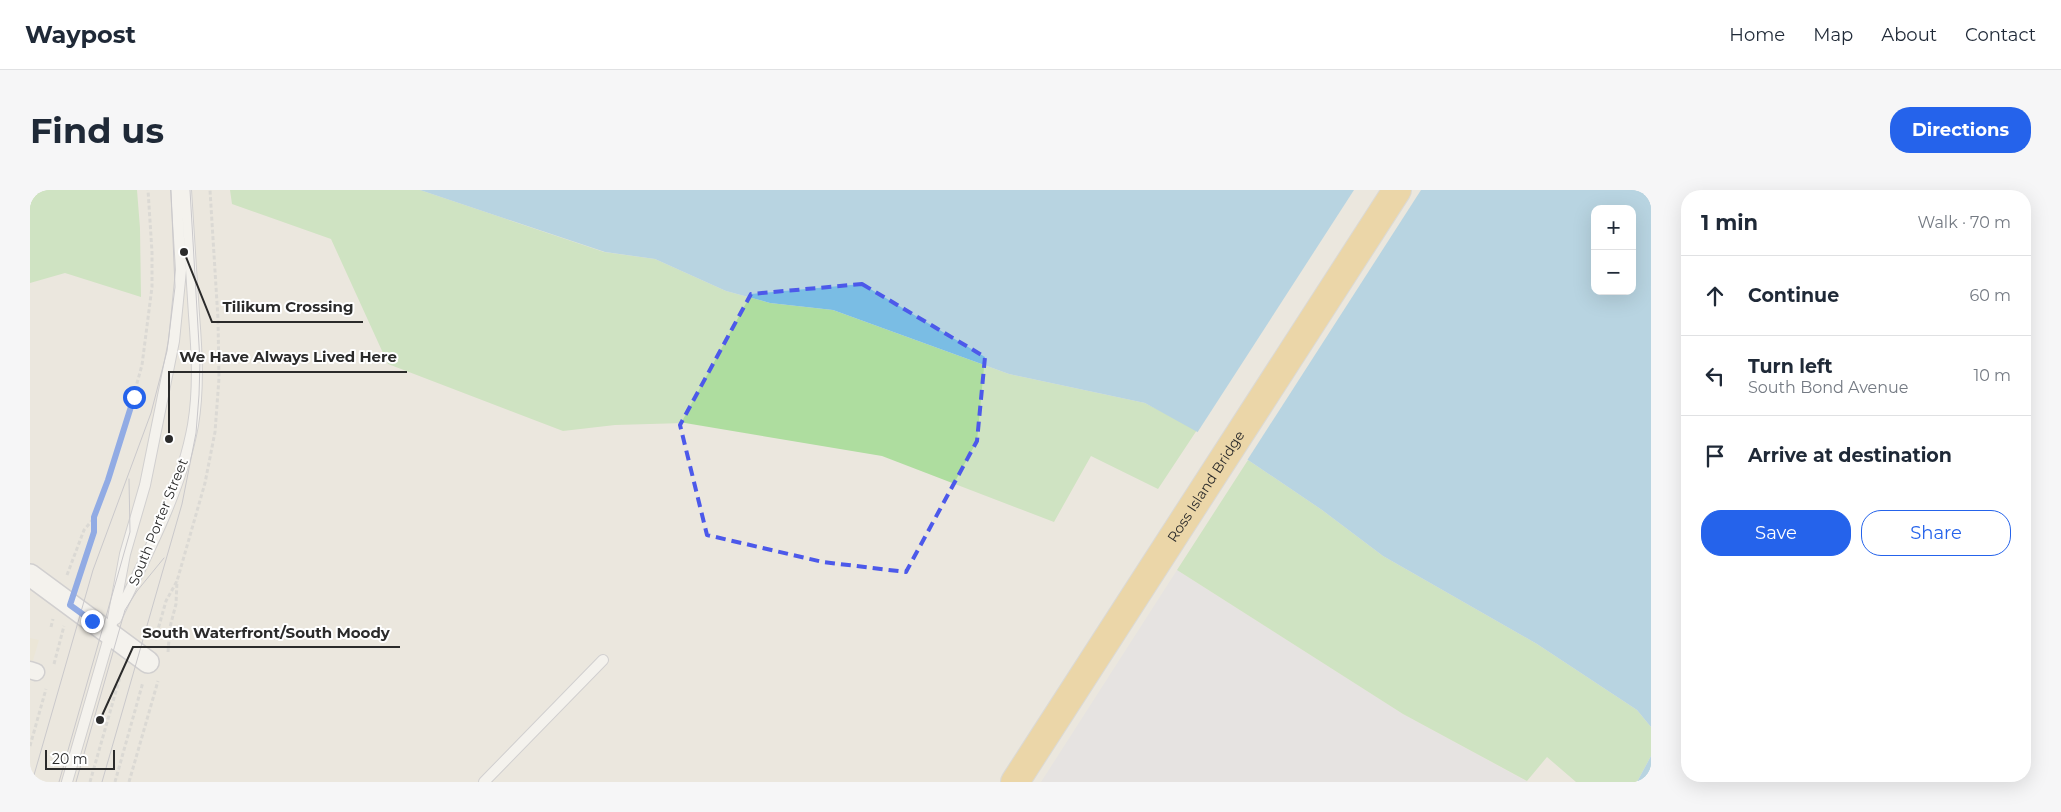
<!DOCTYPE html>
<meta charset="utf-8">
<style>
body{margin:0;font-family:Montserrat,sans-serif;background:#f6f6f7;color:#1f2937}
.controls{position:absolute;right:15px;top:15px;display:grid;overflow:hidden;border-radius:10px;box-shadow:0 5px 20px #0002}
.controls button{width:45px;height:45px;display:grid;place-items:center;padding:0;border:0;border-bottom:1px solid #e0e1e3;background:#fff;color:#1f2937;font:25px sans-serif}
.scale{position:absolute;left:15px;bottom:12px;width:70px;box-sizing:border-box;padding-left:5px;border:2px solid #2b2b2b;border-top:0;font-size:14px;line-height:18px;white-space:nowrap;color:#2b2b2b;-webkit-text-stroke:4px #fff;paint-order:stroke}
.stop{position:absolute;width:15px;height:15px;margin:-11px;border:4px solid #2563eb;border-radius:50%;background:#fff}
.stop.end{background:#2563eb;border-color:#fff;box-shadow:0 1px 5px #0008}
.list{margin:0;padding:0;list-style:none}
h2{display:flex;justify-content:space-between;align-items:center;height:65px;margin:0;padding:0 20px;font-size:21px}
h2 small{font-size:16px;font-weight:400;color:#747a83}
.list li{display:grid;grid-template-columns:32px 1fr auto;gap:15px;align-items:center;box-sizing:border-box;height:80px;padding:0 20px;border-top:1px solid #e0e1e3}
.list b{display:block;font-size:19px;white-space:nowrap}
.list p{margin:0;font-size:16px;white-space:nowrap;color:#747a83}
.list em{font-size:16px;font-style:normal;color:#747a83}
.actions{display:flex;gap:10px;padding:15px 20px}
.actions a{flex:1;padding:11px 0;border:1px solid #2563eb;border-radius:20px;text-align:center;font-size:18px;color:#2563eb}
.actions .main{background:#2563eb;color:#fff}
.icon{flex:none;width:28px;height:28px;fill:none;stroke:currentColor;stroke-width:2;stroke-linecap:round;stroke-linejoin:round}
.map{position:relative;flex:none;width:1621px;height:592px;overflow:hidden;border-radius:20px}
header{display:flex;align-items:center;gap:30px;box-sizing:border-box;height:70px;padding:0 25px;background:#fff;border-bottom:1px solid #e0e1e3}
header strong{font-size:24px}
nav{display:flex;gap:28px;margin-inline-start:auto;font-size:18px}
.intro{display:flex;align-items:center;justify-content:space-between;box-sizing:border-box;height:120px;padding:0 30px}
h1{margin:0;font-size:35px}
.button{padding:12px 22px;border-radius:20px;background:#2563eb;color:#fff;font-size:18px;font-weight:700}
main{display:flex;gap:30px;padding:0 30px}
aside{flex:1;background:#fff;border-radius:20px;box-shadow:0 5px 20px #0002}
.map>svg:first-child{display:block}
</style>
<header>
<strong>Waypost</strong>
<nav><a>Home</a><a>Map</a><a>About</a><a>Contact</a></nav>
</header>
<div class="intro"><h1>Find us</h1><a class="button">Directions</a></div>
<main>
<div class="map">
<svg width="1621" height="592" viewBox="0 0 1621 592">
<rect width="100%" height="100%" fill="#ebe7de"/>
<path fill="#e0dee4" d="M 1147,380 L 1373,524 L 1498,592 L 1011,592 Z"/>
<path fill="#ebe5cf" d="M 0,448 L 9,450 L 0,481 Z"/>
<path fill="#aedd9f" d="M 0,0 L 107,0 L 110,38 L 111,107 L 35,83 L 0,93 Z
M 200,0 L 390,0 L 574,62 L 625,69 L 696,101 L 740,113 L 803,120 L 979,184 L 1115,213 L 1167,240 L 1128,299 L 1061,266 L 1024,332 L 852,266 L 655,233 L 585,235 L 533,241 L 358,174 L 301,49 L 202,14 Z
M 1218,270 L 1292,320 L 1353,366 L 1507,454 L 1607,520 L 1621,537 L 1621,566 L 1607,592 L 1546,592 L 1517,567 L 1497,591 L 1373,524 L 1147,380 Z"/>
<path fill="#7abde4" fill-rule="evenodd" d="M 390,0 L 1621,0 L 1621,537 L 1607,520 L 1507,454 L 1353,366 L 1292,320 L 1218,270 L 1115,213 L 979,184 L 803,120 L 740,113 L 696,101 L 625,69 L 575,62 ZM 1565,19 L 1602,19 L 1602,101 L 1565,101 Z
M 1621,566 L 1621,592 L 1607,592 Z"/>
<path fill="#ebe7de" d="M 1324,0 L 1391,0 L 1216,272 L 1167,243 Z"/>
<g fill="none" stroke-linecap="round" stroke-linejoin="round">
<g stroke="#b1b2bd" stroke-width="12">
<path id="service" d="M 86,429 C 115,368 151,302 163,235 C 169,199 167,162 164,125 C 161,84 159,42 156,0
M 37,592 L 80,444 L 95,364 L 115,295 L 138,181 L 144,151 L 151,80 L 146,0
M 454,592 L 573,470"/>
</g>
<g stroke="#b1b2bd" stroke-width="19">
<path id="pedestrian" d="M 0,480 L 6,482"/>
</g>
<g stroke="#b1b2bd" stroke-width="24">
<path id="minor" d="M 0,385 L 118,472"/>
</g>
<g stroke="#c8c8c8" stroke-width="30">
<g id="trunk">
<path id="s1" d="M 985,592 L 1367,0"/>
</g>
</g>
<path stroke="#c8c8c8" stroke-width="3" stroke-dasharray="4 2.5" stroke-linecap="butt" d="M 37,385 L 54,340 L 64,328
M 46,392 L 63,342 L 64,327 L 91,251 L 112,175 L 122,97 L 122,62 L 118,0
M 21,437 L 23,429
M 125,450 L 136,411 L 147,391 L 175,293 L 185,242 L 189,188 L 188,129 L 180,0
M 138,462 L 140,437 L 146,414 L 147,391
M 24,474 L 34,436
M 0,556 L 16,499
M 60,592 L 90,487
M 85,592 L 113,492
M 99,592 L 128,491"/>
<use href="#service" stroke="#fff" stroke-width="10"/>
<use href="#pedestrian" stroke="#fff" stroke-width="16"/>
<use href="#minor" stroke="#fff" stroke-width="21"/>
<use href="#trunk" stroke="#eac267" stroke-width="28"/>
<path stroke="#a1a2b3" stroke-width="1" d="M 2,592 L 63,380 L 121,223 L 137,161 L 145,97 L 141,0
M 29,592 L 100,342 L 99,289
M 46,592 L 95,420 L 107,401 L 134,368
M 72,592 L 152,314 L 166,243 L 169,205 L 170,172 L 160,0"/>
</g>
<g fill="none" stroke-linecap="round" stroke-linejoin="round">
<path stroke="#2563eb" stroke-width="6" d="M 62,431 L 40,415 L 64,342 L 64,327 L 78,290 L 104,207"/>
</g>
<path d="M0 0H1621V592H0ZM 832,94 L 955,167 L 947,251 L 876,382 L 793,372 L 677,345 L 650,235 L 721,104 Z" fill="#ebe7de" fill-opacity=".55" fill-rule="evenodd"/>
<path fill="none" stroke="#4c59ea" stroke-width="4" stroke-dasharray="10 6" stroke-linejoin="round" d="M 832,94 L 955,167 L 947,251 L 876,382 L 793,372 L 677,345 L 650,235 L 721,104 Z"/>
<g text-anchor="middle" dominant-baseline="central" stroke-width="4" stroke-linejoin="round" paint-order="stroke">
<g font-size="14" fill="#2b2b2b" stroke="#fff">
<text stroke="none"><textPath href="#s1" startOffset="352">Ross Island Bridge</textPath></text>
<text transform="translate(128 332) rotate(-68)">South Porter Street</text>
</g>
</g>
<path fill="none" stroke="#2b2b2b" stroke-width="2" d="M154 62L182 132H333M139 249L139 182H377M70 530L103 457H370"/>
<g fill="#2b2b2b" stroke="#fff" stroke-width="2">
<circle cx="154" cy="62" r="5"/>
<circle cx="139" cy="249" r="5"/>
<circle cx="70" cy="530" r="5"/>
</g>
<g font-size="15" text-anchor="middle" font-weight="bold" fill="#2b2b2b" stroke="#fff" stroke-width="4" stroke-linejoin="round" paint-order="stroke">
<text x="258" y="122">Tilikum Crossing</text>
<text x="258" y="172">We Have Always Lived Here</text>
<text x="236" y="448">South Waterfront/South Moody</text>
</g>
</svg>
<div class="controls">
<button>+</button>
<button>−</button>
</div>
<div class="scale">20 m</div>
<div class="stop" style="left:104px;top:207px"></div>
<div class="stop end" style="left:62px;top:431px"></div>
</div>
<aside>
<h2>1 min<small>Walk · 70 m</small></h2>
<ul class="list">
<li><svg class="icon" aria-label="ahead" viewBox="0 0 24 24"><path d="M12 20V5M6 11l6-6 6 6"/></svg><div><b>Continue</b></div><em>60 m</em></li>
<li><svg class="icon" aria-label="left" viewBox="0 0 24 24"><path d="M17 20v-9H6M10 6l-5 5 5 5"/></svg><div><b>Turn left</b><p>South Bond Avenue</p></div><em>10 m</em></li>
<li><svg class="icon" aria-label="arrive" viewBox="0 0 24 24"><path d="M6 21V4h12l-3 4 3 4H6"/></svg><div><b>Arrive at destination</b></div></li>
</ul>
<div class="actions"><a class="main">Save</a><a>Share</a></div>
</aside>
</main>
